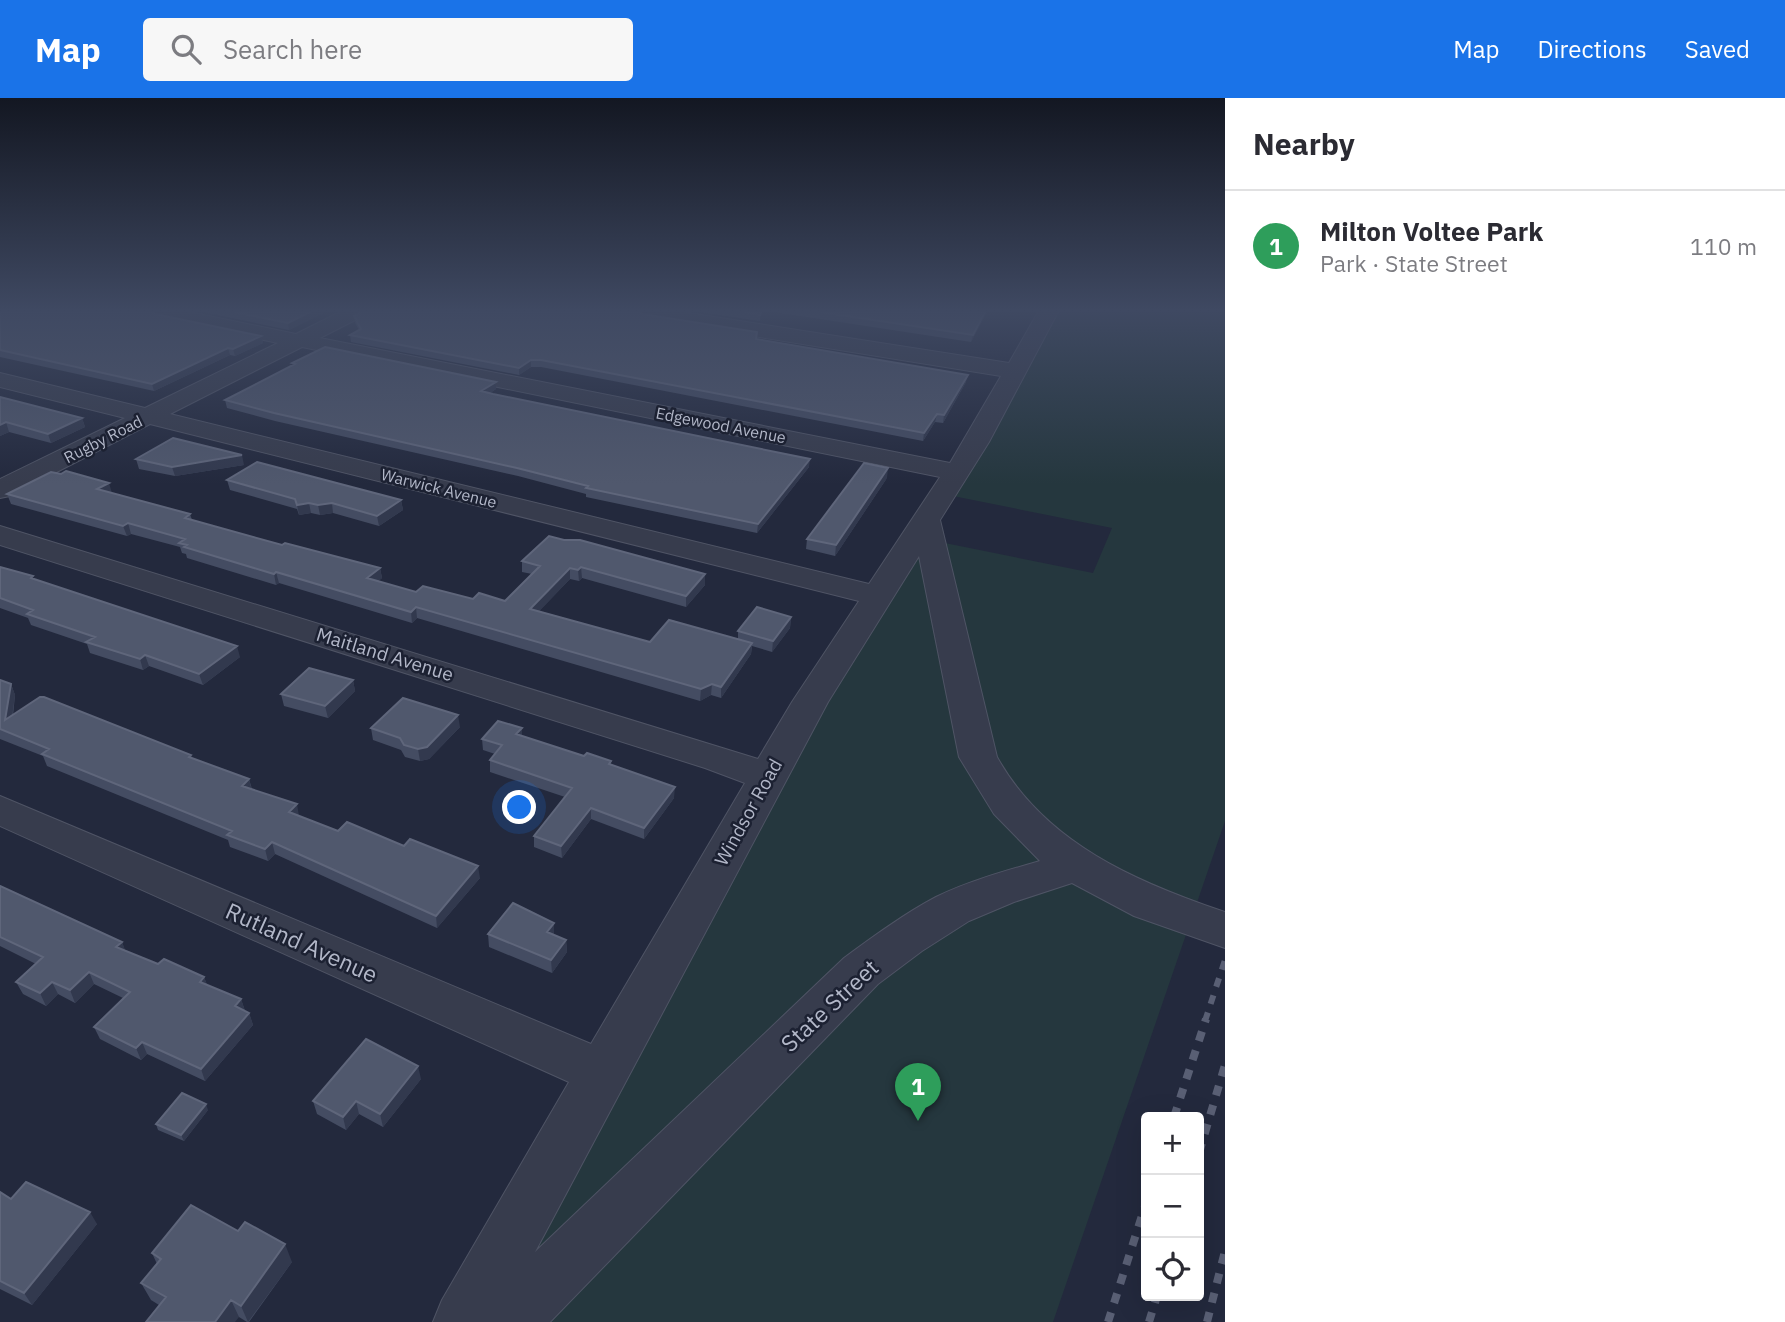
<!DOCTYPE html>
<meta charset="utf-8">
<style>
body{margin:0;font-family:"IBM Plex Sans",sans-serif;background:#f7f7f7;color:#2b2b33}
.controls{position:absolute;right:21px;bottom:21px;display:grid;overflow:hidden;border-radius:7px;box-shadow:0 7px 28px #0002}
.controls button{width:63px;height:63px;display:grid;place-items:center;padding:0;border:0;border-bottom:2px solid #e1e1e2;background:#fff;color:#2b2b33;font:35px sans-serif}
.you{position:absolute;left:520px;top:710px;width:24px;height:24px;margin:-18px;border:5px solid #fff;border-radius:50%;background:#1a73e8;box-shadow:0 0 0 10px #1a73e833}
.badge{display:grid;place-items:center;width:46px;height:46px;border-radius:50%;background:#1a73e8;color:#fff;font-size:23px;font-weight:700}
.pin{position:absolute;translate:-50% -58px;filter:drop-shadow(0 2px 4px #0008)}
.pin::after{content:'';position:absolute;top:37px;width:24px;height:21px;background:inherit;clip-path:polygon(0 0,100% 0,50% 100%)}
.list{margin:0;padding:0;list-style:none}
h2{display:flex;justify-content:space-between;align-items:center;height:91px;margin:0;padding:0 28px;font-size:30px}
h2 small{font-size:23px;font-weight:400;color:#7c7c81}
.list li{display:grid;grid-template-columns:46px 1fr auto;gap:21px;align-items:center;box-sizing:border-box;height:112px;padding:0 28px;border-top:2px solid #e1e1e2}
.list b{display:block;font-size:26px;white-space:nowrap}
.list p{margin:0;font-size:23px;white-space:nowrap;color:#7c7c81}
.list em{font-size:23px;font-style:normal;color:#7c7c81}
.icon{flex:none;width:38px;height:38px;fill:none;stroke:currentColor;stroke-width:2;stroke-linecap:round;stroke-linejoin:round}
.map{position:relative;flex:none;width:1225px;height:1224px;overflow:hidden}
header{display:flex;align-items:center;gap:42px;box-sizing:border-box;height:98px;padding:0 35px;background:#1a73e8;color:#fff}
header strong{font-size:33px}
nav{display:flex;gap:38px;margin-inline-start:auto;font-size:24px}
.search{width:490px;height:63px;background:#f7f7f7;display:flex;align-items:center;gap:18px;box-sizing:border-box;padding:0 24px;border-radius:7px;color:#7c7c81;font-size:26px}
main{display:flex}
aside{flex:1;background:#fff}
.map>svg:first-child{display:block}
</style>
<header>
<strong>Map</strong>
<div class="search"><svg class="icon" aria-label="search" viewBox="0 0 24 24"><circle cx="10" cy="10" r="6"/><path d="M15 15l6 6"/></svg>Search here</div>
<nav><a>Map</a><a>Directions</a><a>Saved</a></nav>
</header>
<main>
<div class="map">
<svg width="1225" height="1224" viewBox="0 0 1225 1224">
<rect width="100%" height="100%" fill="#23293d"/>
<path fill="#25373e" d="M 1048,214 L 1225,214 L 1225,723 L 1053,1224 L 464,1224 L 810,604 L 930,442 L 1093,475 L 1112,430 L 943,396 Z"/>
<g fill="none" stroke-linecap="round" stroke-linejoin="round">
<g stroke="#4f5465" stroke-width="2">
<path id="minor" d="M 147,214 L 189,214 L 296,236 L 340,214 L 366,214 L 363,218 L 320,240 L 950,365 L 1001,278 L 642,220 L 632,214 L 682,214 L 1009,265 L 1038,214 L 1058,214 L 989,344 L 940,422 L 997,659 C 1045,745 1136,784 1225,814 L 1225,850 L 1134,818 L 1072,785 L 1014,804 L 969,823 L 922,853 L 878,886 L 550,1224 L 433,1224 L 442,1202 L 569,984 L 0,728 L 0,698 L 591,946 L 745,685 L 705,670 L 0,447 L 0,428 L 758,661 L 792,604 L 859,503 L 150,326 L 10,398 L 0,400 L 0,381 L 125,320 L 0,289 L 0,275 L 145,310 L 278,245 L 157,220 ZM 302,249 L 940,379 L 869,486 L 170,316 ZM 919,458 L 959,659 L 994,716 L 1040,763 C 1005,773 969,783 936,799 C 904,816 874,838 844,860 L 535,1154 L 828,604 Z"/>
</g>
<use href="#minor" fill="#373c4d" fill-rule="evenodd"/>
<path stroke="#595f74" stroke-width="6" stroke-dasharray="9 9" stroke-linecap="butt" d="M 1205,923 L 1225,862"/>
<path stroke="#595f74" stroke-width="8" stroke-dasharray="10 10" stroke-linecap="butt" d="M 1174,1019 L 1206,921
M 1199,1055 L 1225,967
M 1108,1224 L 1146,1105
M 1149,1224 L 1157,1198
M 1207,1224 L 1225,1153"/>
</g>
<path fill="#444c62" d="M 0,214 L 155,216 L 261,238 L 263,245 L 235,258 L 230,257 L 154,293 L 0,259 Z
M 203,214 L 325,214 L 289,232 Z
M 700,214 L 761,214 L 760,223 Z
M 774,214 L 987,214 L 971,244 Z
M 642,216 L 757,242 L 966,284 L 943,325 L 935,324 L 923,343 L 541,269 L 531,269 L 519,277 L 351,244 L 350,237 L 359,232 L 355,225 L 354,218 Z
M 292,265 L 496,284 L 496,291 L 490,295 L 809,369 L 757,435 L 586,399 L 586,396 L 518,378 L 275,323 L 227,310 L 225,302 L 293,268 Z
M 0,299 L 82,320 L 85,329 L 51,345 L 9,334 L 0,338 Z
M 136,361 L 244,367 L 175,378 L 139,371 Z
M 887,380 L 835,458 L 806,451 L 807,441 Z
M 227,382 L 401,402 L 403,412 L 379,428 L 333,415 L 320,417 L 311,415 L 299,417 L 297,411 L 230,392 Z
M 7,396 L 190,416 L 192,422 L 282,447 L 380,470 L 382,480 L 378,483 L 416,494 L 473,501 L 505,503 L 532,476 L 522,474 L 522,463 L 705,476 L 705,487 L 686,509 L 582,480 L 579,483 L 570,481 L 539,513 L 650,544 L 738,541 L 738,533 L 791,519 L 790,530 L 772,554 L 752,548 L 751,556 L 721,600 L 711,597 L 700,603 L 417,520 L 412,525 L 279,485 L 276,487 L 187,460 L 186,456 L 182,455 L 180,449 L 131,436 L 127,438 L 11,406 Z
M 0,469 L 34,481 L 240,559 L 203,587 L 149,568 L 143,572 L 90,555 L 87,546 L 31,527 L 28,520 L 0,510 Z
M 0,582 L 11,586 L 15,597 L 13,618 L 191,657 L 192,660 L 249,681 L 252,691 L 299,718 L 338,733 L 480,780 L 437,830 L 275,756 L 268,763 L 230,749 L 228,742 L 47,668 L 43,658 L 0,641 Z
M 353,582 L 355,593 L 328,620 L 284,608 L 281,596 Z
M 460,629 L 429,661 L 420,663 L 405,659 L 401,652 L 373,642 L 371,630 Z
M 522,630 L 522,638 L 611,666 L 674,700 L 644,741 L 591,721 L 562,760 L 534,749 L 534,738 L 565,699 L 490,674 L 490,662 L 495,656 L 483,652 L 482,641 Z
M 0,788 L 122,844 L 125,853 L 158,866 L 204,879 L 207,887 L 241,901 L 245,913 L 249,915 L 253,927 L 205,983 L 147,956 L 141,962 L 100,941 L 94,929 L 123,900 L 94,886 L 75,905 L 58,896 L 46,908 L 23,896 L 16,884 L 36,866 L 0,848 Z
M 488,836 L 554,837 L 566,842 L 567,854 L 552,875 L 489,849 Z
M 421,981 L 383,1029 L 359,1016 L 346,1032 L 317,1016 L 313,1003 Z
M 208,1012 L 184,1043 L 158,1032 L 156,1026 Z
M 0,1094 L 11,1101 L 97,1126 L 32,1207 L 0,1191 Z
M 152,1155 L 292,1164 L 249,1224 L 247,1224 L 239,1219 L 159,1207 L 151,1202 L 141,1185 L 157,1166 Z"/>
<path fill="#32394e" d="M 310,214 L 325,214 L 289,232 L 288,225 Z
M 985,214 L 987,214 L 971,244 L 973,237 Z
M 261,238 L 263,245 L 235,258 L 233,251 Z
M 228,250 L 230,257 L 154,293 L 152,286 Z
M 531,262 L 531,269 L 519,277 L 519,270 Z
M 968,277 L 966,284 L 943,325 L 944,317 Z
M 496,284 L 496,291 L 481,301 L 481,293 Z
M 937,316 L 935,324 L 923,343 L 924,335 Z
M 82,320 L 85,329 L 51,345 L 48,336 Z
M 6,324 L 9,334 L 0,338 L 0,327 Z
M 242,357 L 244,367 L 175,378 L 172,369 Z
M 810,361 L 809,369 L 757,435 L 758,426 Z
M 888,370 L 887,380 L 835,458 L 836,447 Z
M 109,385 L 112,395 L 97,391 Z
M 401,402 L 403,412 L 379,428 L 377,418 Z
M 309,405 L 311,415 L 299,417 L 297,407 Z
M 332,405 L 333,415 L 320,417 L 318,407 Z
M 128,425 L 131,436 L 127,438 L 123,428 Z
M 581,469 L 582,480 L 579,483 L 578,472 Z
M 380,470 L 382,480 L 369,491 L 367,480 Z
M 570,470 L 570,481 L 531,522 L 530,511 Z
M 276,474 L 279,485 L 276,487 L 274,476 Z
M 705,476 L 705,487 L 686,509 L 686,498 Z
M 416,509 L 417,520 L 412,525 L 411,514 Z
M 791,519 L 790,530 L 772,554 L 773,543 Z
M 752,545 L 751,556 L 721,600 L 721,589 Z
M 237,548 L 240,559 L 203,587 L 199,576 Z
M 145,557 L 149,568 L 143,572 L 140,561 Z
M 353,582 L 355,593 L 328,620 L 325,608 Z
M 11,586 L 15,597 L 10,634 L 5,622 Z
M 712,586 L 711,597 L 700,603 L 701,591 Z
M 458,617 L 460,629 L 429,661 L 420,663 L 418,651 Z
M 522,630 L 522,641 L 516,636 Z
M 249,681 L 252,693 L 242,688 Z
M 675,689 L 674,700 L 644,741 L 644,730 Z
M 297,706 L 299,718 L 289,714 Z
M 591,710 L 591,721 L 562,760 L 561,748 Z
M 272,744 L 275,756 L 268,763 L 265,751 Z
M 478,768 L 480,780 L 437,830 L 436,818 Z
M 554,825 L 554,837 L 547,834 Z
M 566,842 L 567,854 L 552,875 L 551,862 Z
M 122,844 L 127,857 L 116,849 Z
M 89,874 L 94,886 L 75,905 L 70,892 Z
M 204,879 L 209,892 L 200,884 Z
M 52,884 L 58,896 L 46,908 L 40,895 Z
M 241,901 L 245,913 L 235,908 Z
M 249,915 L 253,927 L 205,983 L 201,971 Z
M 142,944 L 147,956 L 141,962 L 136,950 Z
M 418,968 L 421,981 L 383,1029 L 380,1016 Z
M 356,1003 L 359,1016 L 346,1032 L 343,1019 Z
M 206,1006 L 208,1012 L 184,1043 L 181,1037 Z
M 90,1114 L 97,1126 L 32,1207 L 24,1195 Z
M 285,1146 L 292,1164 L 248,1224 L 241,1208 Z
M 231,1202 L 239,1219 L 235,1224 L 215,1224 Z"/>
<path fill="#50586d" stroke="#5f667b" stroke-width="2" d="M 0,214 L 152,214 L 155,216 L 261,238 L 233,251 L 228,250 L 152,286 L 0,252 Z
M 234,214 L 310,214 L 288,225 Z
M 362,214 L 639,214 L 642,216 L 757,234 L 756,241 L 968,277 L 944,317 L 937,316 L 924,335 L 541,262 L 531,262 L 519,270 L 350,237 L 361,231 L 354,218 Z
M 744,214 L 761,214 L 760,217 Z
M 820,214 L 985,214 L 973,237 Z
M 325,249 L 496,284 L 481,293 L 493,296 L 810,361 L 758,426 L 586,390 L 588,388 L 517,370 L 274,315 L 225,302 L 295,266 L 292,265 Z
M 0,299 L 82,320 L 48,336 L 6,324 L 0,327 Z
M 173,340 L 242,357 L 172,369 L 136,361 Z
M 257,364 L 401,402 L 377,418 L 332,405 L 318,407 L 309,405 L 297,407 L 295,401 L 227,382 Z
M 864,365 L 888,370 L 836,447 L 807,441 Z
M 66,373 L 109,385 L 97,391 L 190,416 L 185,420 L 282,447 L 285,445 L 380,470 L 367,480 L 416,494 L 423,488 L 473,501 L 479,495 L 505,503 L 540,468 L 522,463 L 549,438 L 564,442 L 580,442 L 705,476 L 686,498 L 581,469 L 578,472 L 570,470 L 530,511 L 650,544 L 669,522 L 752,545 L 721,589 L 712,586 L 701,591 L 416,509 L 411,514 L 276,474 L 274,476 L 184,449 L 187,447 L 179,445 L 185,441 L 128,425 L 123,428 L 7,396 L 51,374 L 61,376 Z
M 0,469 L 33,478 L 31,480 L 237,548 L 199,576 L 145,557 L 140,561 L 86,544 L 95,539 L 27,516 L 33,512 L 0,500 Z
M 757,509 L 791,519 L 773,543 L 738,533 Z
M 309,570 L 353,582 L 325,608 L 281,596 Z
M 0,582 L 11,586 L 5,622 L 40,599 L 44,599 L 191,657 L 189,659 L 249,681 L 242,688 L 297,706 L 289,714 L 338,733 L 347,724 L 404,748 L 410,741 L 478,768 L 436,818 L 272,744 L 265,751 L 227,737 L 232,733 L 42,656 L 49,651 L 0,631 Z
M 403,600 L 458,617 L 427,649 L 418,651 L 404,647 L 400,640 L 371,630 Z
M 498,623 L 522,630 L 516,636 L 584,658 L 587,655 L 611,663 L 609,666 L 675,689 L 644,730 L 591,710 L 561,748 L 534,738 L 572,690 L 490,662 L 502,647 L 482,641 Z
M 0,788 L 122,844 L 116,849 L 158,866 L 164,861 L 204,879 L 200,884 L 241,901 L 235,908 L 249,915 L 201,971 L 142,944 L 136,950 L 94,929 L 130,894 L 89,874 L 70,892 L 52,884 L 40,895 L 16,884 L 43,859 L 0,839 Z
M 513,805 L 554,825 L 547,834 L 566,842 L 551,862 L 488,836 Z
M 366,941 L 418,968 L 380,1016 L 356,1003 L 343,1019 L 313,1003 Z
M 182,995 L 206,1006 L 181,1037 L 156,1026 Z
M 26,1084 L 90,1114 L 24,1195 L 0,1183 L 0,1094 L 11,1101 Z
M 191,1107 L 238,1133 L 245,1124 L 285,1146 L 241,1208 L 231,1202 L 215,1224 L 146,1224 L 166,1199 L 141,1185 L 161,1161 L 152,1155 Z"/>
<linearGradient id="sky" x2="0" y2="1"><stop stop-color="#131722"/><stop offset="0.55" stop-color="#3f4962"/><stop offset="1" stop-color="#3f4962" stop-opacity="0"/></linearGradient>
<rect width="1225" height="386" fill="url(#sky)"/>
<g text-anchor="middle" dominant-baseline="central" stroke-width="5" stroke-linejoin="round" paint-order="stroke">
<g font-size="16" fill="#b2b7c8" stroke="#1c2132">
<text transform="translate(721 327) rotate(11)">Edgewood Avenue</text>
<text transform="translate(103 341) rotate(-27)">Rugby Road</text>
<text transform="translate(439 390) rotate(14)">Warwick Avenue</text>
</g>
<g font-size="19" fill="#b2b7c8" stroke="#1c2132">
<text transform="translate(385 556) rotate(17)">Maitland Avenue</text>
<text transform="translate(748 714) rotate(-61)">Windsor Road</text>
</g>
<g font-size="23" fill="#b2b7c8" stroke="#1c2132">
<text transform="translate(302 844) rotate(24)">Rutland Avenue</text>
<text transform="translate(829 907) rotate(-43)">State Street</text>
</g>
</g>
</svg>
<div class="controls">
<button>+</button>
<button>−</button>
<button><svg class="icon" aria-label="locate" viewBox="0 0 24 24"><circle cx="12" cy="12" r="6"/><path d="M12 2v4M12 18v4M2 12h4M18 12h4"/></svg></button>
</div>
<div class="you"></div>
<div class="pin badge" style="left:918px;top:1023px;background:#2e9e5b">1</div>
</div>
<aside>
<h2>Nearby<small></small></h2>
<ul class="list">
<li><span class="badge" style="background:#2e9e5b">1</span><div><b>Milton Voltee Park</b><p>Park · State Street</p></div><em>110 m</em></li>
</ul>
</aside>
</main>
